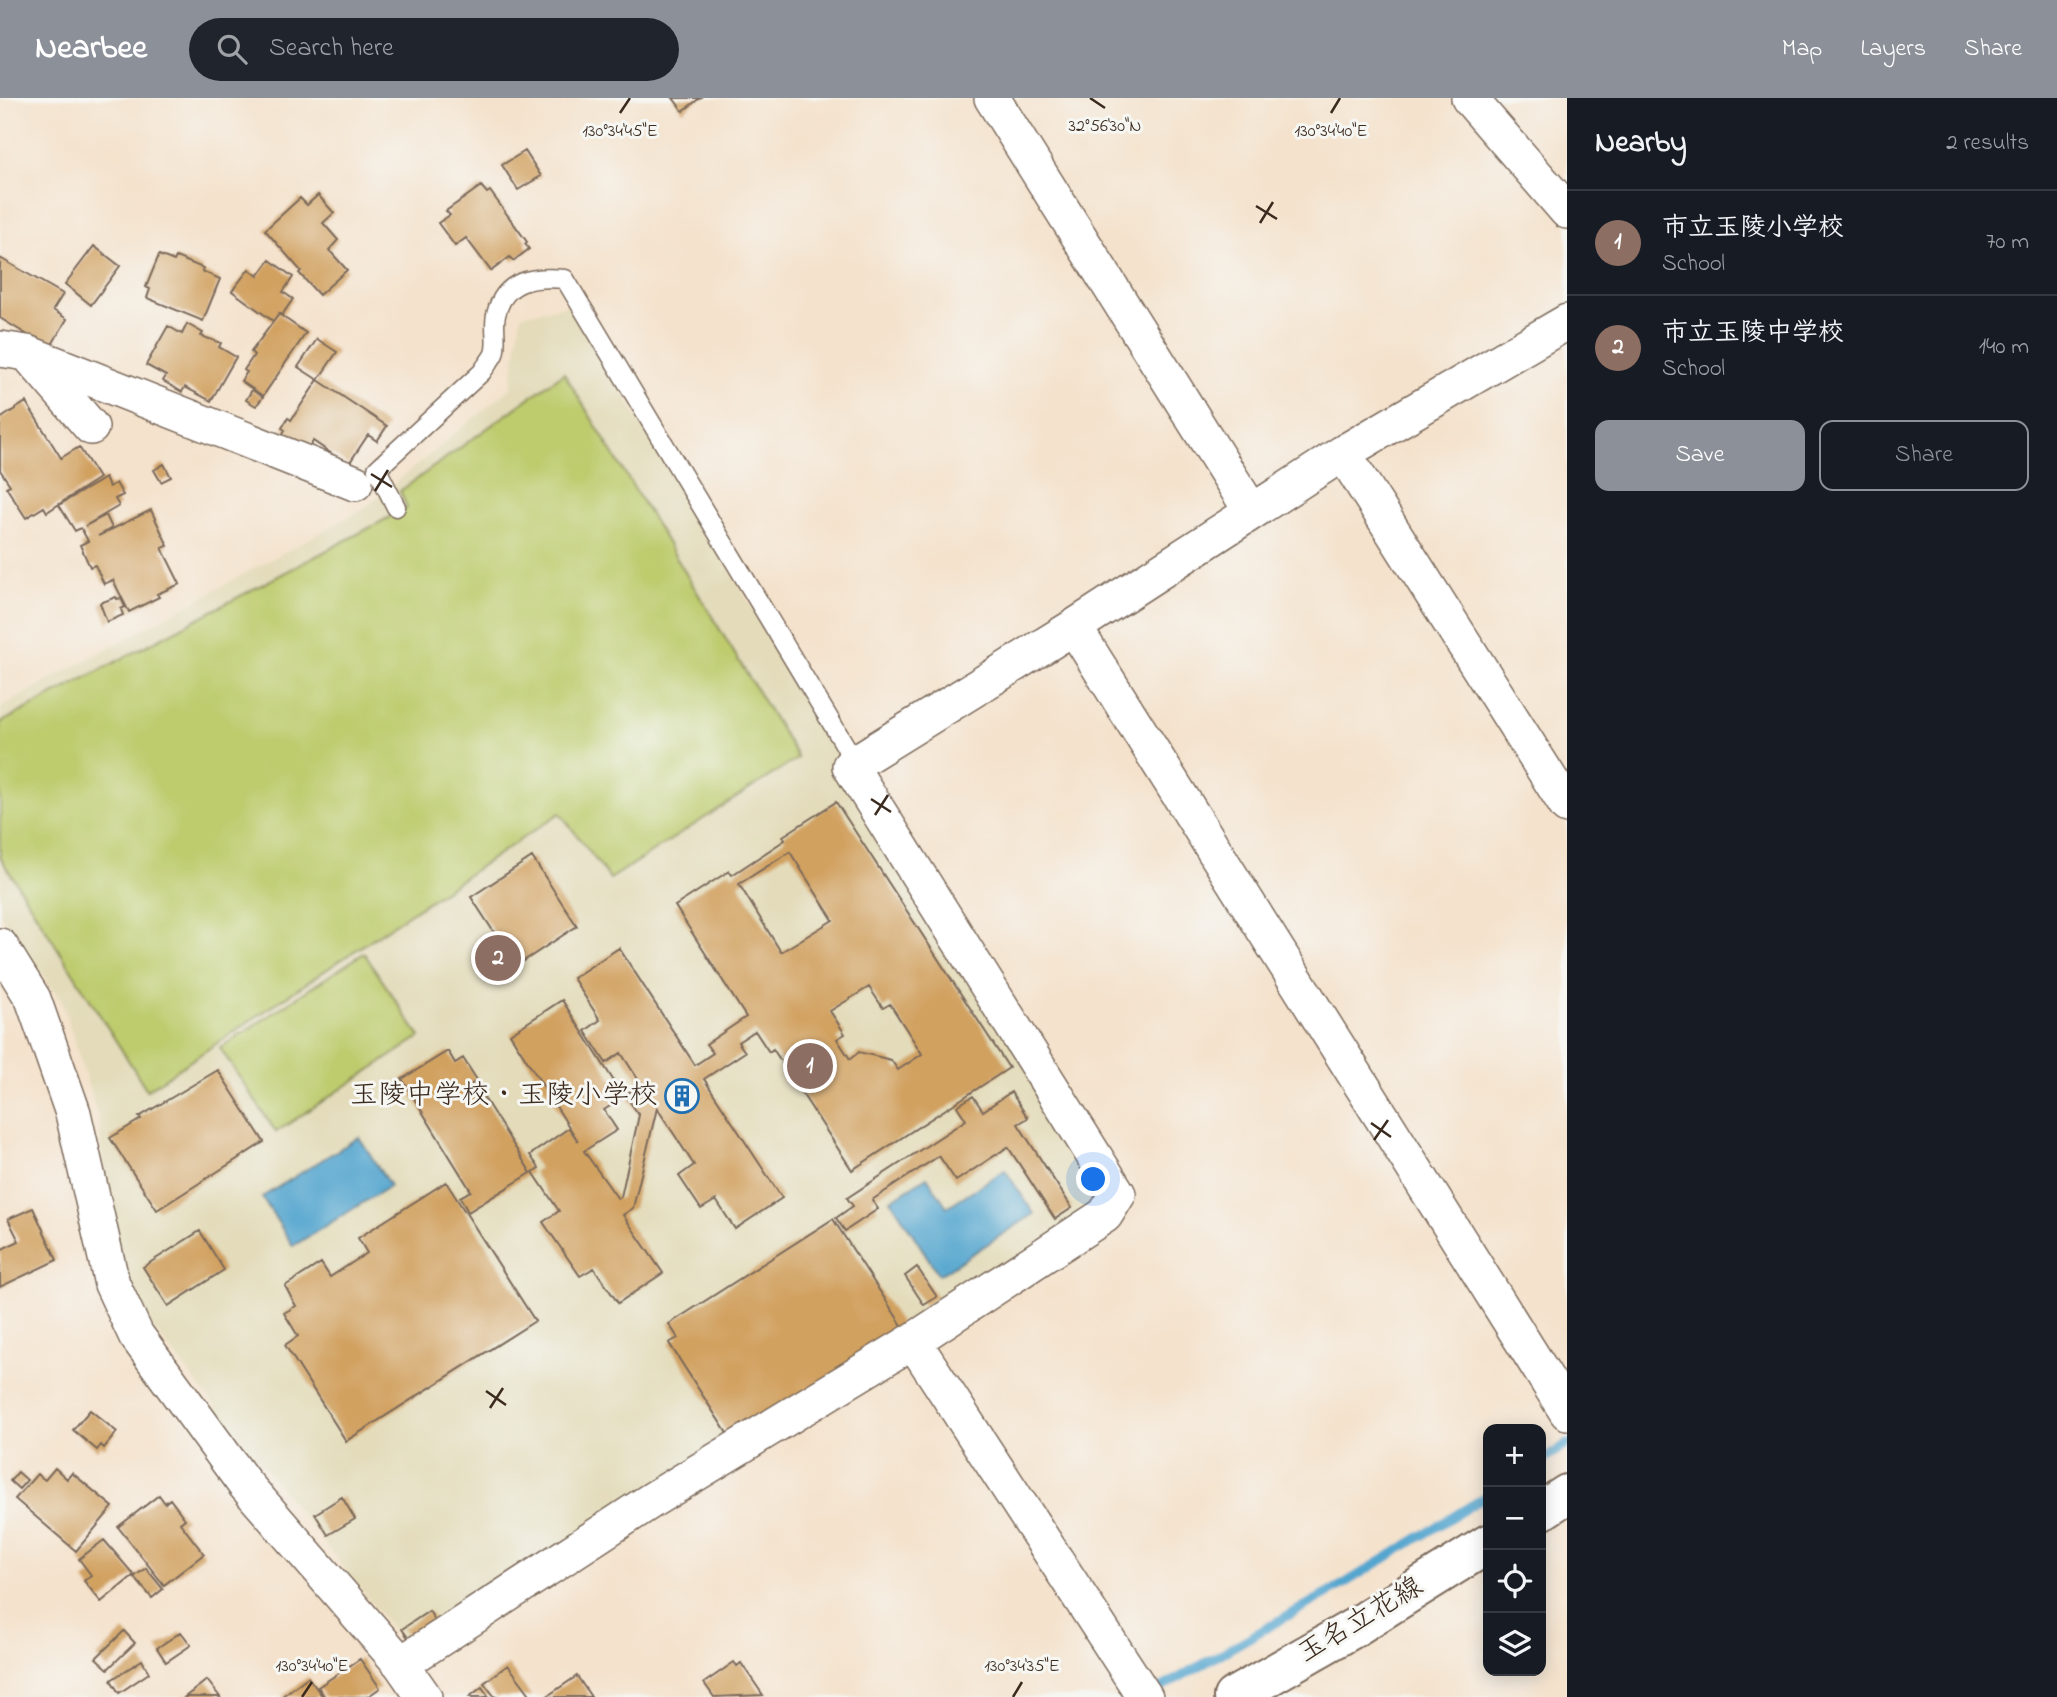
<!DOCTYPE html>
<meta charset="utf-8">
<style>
body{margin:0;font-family:"Indie Flower","Klee One",sans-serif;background:#20242c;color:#f1f3f6}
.controls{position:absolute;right:21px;bottom:21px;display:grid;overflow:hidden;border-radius:14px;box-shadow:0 4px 18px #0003}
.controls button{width:63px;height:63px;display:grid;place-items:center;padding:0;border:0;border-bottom:2px solid #363941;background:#171b24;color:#f1f3f6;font:35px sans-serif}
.you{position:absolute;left:1094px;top:1082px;width:24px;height:24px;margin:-18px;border:5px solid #fff;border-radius:50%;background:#1a73e8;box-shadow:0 0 0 10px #1a73e833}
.badge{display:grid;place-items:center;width:46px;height:46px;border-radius:50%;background:#8c9099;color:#fff;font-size:23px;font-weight:700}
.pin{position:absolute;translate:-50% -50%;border:4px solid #fff;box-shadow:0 2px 7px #0006}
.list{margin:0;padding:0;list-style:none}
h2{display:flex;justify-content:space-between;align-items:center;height:91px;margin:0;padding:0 28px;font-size:30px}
h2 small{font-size:23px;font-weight:400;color:#9ea1a6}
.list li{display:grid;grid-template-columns:46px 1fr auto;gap:21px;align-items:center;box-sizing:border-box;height:105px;padding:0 28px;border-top:2px solid #363941}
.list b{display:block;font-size:26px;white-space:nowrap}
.list p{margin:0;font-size:23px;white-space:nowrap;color:#9ea1a6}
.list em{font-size:23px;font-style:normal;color:#9ea1a6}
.actions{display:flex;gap:14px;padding:21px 28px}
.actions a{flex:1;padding:16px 0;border:2px solid #8c9099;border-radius:14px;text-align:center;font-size:24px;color:#8c9099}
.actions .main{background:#8c9099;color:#fff}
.icon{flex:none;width:38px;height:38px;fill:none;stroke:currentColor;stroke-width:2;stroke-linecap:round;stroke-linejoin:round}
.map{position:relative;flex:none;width:1567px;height:1599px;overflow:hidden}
header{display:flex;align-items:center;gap:42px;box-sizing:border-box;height:98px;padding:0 35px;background:#8c9099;color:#fff}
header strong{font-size:33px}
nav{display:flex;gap:38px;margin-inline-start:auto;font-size:24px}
.search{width:490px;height:63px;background:#20242c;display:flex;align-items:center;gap:18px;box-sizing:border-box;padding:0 24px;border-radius:38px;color:#9ea1a6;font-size:26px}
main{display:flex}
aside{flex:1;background:#171b24}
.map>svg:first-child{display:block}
</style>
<header>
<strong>Nearbee</strong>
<div class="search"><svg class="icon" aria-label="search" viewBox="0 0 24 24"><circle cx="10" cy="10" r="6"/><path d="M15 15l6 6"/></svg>Search here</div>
<nav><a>Map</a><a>Layers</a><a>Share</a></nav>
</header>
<main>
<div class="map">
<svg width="1567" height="1599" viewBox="0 0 1567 1599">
<rect width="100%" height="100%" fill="#f6f6f2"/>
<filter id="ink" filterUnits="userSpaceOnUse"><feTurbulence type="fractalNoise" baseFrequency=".0143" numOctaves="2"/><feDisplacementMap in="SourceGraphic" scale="14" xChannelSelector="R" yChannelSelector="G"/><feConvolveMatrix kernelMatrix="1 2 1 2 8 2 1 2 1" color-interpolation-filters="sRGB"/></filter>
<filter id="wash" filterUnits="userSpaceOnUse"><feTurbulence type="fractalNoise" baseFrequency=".00686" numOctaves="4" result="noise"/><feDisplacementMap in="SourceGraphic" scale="28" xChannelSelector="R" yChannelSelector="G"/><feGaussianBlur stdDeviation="1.57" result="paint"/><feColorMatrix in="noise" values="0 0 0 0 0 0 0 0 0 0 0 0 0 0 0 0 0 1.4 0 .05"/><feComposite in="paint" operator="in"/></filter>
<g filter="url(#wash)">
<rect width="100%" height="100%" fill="#f4e2cc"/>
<path fill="#e3dbba" d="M 570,207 L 1105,1093 L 1095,1112 L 408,1551 L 132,1203 L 109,1145 L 99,1022 L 62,904 L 0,816 L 0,609 L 362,412 L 511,290 L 521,217 Z"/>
<path fill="#becc6e" stroke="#7c7b46" stroke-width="2" d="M 564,275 L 798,660 L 610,781 L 560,715 L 147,992 L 0,759 L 0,625 L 407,410 L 400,393 Z
M 364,855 L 420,939 L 276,1034 L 220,950 Z"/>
<path fill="#54a6cf" stroke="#486876" stroke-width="2" d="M 359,1039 L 390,1088 L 293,1148 L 262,1099 Z
M 1005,1072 L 1034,1116 L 939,1177 L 891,1102 L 927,1079 L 947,1109 Z"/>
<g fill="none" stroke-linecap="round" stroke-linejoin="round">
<path stroke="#54a6cf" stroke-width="9" d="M 1541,1363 L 1567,1346
M 1152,1595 L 1342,1487 L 1488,1397"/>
</g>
<g id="blocks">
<path fill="#d1a160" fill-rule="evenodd" d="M 673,0 L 700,0 L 683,13 Z
M 525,53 L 541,78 L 518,92 L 502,67 Z
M 481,88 L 487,95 L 490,93 L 527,144 L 525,146 L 529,151 L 513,163 L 510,159 L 491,173 L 466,140 L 455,148 L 438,125 L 450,117 L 446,113 Z
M 318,97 L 334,115 L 323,125 L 338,142 L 329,152 L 347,172 L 319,197 L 299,175 L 301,173 L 265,132 L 300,100 L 307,107 Z
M 94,148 L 120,168 L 91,207 L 65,186 Z
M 159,157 L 174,163 L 176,159 L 203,170 L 202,173 L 220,181 L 203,223 L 147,200 L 150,191 L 146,189 Z
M 0,160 L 63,196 L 53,212 L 67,221 L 50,250 L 23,240 L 26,236 L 0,220 Z
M 270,162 L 293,179 L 283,194 L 293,201 L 282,217 L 279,215 L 273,223 L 232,193 L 249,171 L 258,178 Z
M 279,216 L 306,235 L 263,298 L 241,283 L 247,274 L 244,272 L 254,257 L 251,254 Z
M 187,226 L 203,235 L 201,238 L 221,245 L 219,249 L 236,259 L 211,303 L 185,289 L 182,294 L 163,283 L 166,278 L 146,267 L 168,228 L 182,236 Z
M 317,241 L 337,254 L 318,282 L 298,269 Z
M 318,282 L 387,328 L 377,343 L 368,337 L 348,367 L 313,343 L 305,356 L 279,342 L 285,332 L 282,330 L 288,320 L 291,322 Z
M 252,292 L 263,299 L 256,308 L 246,302 Z
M 26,304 L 61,360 L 79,349 L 99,380 L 47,414 L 44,409 L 26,420 L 6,389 L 10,387 L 0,372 L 0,321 Z
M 164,366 L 171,379 L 161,384 L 154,372 Z
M 105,380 L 109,389 L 116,385 L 123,397 L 115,401 L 119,408 L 85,428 L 106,417 L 112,430 L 98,438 L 151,412 L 168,448 L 162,450 L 180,486 L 157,496 L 159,499 L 129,514 L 113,482 L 104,486 L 95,467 L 90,469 L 80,447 L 88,443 L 81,430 L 75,433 L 59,407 Z
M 116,499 L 117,501 L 121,500 L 125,509 L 121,511 L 123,517 L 107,524 L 100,505 Z
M 836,704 L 1009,970 L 852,1072 L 773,951 L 769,954 L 755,933 L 738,944 L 745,954 L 704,981 L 782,1100 L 735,1131 L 716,1102 L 701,1111 L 679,1078 L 694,1067 L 657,1010 L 633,1110 L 623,1117 L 663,1175 L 618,1205 L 594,1170 L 580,1178 L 543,1124 L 559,1113 L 533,1074 L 539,1070 L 530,1057 L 569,1030 L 578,1043 L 510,936 L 562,902 L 624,999 L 604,1012 L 617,1032 L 584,1053 L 618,1101 L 621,1099 L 639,1017 L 625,997 L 641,986 L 621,955 L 606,965 L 585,933 L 600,922 L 573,880 L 619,850 L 695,967 L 713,955 L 706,946 L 746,919 L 675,808 L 729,773 L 732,777 L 785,742 L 783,738 ZM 790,754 L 833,822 L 781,854 L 739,786 ZM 869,889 L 883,910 L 890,906 L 922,956 L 898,972 L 891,962 L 859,954 L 850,961 L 837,941 L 845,936 L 830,913 Z
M 532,759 L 577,828 L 516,868 L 471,799 Z
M 448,953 L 455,965 L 463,960 L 477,982 L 469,988 L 476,999 L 481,995 L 531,1075 L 468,1114 L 460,1099 L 471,1093 L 402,981 Z
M 218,972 L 264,1044 L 157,1112 L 110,1040 L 141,1021 L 139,1019 Z
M 1011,994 L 1028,1020 L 1018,1026 L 1072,1110 L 1055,1121 L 1008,1049 L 956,1083 L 939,1058 L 872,1102 L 878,1111 L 845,1133 L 836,1120 L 853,1108 L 847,1100 L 966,1022 L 957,1008 L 973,998 L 983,1013 Z
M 446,1084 L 535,1223 L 346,1343 L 285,1247 L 298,1238 L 284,1215 L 296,1208 L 285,1188 L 321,1165 L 330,1179 L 367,1155 L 358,1140 Z
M 33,1110 L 57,1162 L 0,1189 L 0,1152 L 19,1143 L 8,1121 Z
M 833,1121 L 905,1232 L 732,1343 L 669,1245 L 678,1240 L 669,1226 Z
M 200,1133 L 224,1172 L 168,1208 L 143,1169 Z
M 917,1169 L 937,1199 L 924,1207 L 905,1178 Z
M 90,1312 L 117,1334 L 104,1350 L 101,1347 L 97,1352 L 73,1332 Z
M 55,1370 L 67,1381 L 72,1375 L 113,1409 L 76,1453 L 15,1401 L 37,1376 L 45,1382 Z
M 18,1374 L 27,1382 L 19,1391 L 10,1383 Z
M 159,1397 L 165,1405 L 170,1401 L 185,1421 L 180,1425 L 204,1456 L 164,1487 L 118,1429 Z
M 342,1399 L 355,1421 L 328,1437 L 315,1416 Z
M 104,1442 L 134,1477 L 101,1504 L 84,1483 L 91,1477 L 79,1461 Z
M 146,1470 L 163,1491 L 152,1500 L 134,1479 Z
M 429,1513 L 442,1533 L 416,1551 L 402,1531 Z
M 124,1533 L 135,1545 L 108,1571 L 96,1560 Z
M 181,1534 L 191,1547 L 166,1564 L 157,1550 Z
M 360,1561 L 380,1590 L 367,1599 L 325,1599 L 318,1589 Z
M 142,1562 L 149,1575 L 119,1595 L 111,1582 Z
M 734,1564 L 737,1568 L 741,1565 L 763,1597 L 714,1599 L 704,1585 Z
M 508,1567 L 532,1599 L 495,1599 L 484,1585 Z
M 577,1578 L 591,1599 L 546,1599 Z
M 308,1579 L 323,1599 L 281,1599 Z
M 207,1582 L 220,1599 L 185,1599 Z
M 482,1589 L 489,1599 L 469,1599 Z"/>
</g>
</g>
<g filter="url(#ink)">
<use href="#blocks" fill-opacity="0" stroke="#7c6a5b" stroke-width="2"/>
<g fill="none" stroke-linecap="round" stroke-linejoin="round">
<g stroke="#7c6a5b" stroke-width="21">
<path id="lane" d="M 396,409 L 377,371 L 482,274 C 485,269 491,262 494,256 C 498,244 493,229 496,217 C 504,181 534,178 565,181 L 846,649 L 850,668"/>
</g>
<g stroke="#7c6a5b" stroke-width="38">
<path id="street" d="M 992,0 L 1252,414
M 1469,0 L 1567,113
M 0,251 L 27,255 L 91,329
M 27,255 L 355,385
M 1343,355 L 1567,708
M 1074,529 L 1567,1314
M 0,848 L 33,901 L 73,1015 L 112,1186 L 136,1237 L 244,1385 L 401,1566 L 424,1599
M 913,1243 L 1145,1599
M 401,1566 L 652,1402 L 913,1243 L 1105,1117 L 1118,1096 L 850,668 L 1074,529 L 1343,355 L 1567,224"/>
</g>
<g stroke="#7c6a5b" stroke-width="42">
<path id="primary" d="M 1541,1413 L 1567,1396
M 1233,1599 L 1352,1531 L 1488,1446"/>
</g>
<use href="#lane" stroke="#fff" stroke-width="18"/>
<use href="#street" stroke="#fff" stroke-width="35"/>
<use href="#primary" stroke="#fff" stroke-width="38"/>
</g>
</g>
<path fill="none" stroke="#3b2a1e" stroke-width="2.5" d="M 1090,0 L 1105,10M 620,15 L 630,0M 1331,15 L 1340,0M 1256,108 L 1277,121M 1260,125 L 1273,104M 371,376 L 392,389M 375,393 L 388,372M 871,701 L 891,714M 875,717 L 888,697M 1371,1025 L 1391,1039M 1374,1042 L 1388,1022M 486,1293 L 506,1307M 490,1310 L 503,1290M 302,1599 L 312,1584M 1013,1599 L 1022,1584"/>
<defs>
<g id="building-ring" transform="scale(1.75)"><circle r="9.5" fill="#f6f6f2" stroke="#1f6fb2" stroke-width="1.5"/><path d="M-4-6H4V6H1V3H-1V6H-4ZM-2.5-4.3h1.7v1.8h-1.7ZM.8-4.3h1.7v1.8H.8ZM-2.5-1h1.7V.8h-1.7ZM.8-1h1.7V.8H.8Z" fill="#1f6fb2"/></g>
</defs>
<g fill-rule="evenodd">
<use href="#building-ring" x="682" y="998"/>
</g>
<g text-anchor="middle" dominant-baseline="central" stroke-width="6" stroke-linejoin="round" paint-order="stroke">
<g font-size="28" fill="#3b2a1e" stroke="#f6f6f2" text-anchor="end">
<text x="658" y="998">玉陵中学校・玉陵小学校</text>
</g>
<g font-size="28" fill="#3b2a1e" stroke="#f6f6f2">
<text transform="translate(1361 1523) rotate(-31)">玉名立花線</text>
</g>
</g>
<g font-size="18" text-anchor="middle" fill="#3b2a1e" stroke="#f6f6f2" stroke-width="6" stroke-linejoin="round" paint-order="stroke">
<text x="1105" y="33">32°56'30"N</text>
<text x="620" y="38">130°34'45"E</text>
<text x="1331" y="38">130°34'40"E</text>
<text x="312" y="1573">130°34'40"E</text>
<text x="1022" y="1573">130°34'35"E</text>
</g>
</svg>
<div class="controls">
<button>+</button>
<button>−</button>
<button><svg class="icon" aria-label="locate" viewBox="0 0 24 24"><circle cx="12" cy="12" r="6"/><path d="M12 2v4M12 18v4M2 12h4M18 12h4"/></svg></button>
<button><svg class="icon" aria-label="layers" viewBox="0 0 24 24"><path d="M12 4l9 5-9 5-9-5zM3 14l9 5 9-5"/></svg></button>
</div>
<div class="you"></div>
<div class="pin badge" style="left:810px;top:968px;background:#8d6e63">1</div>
<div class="pin badge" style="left:498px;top:860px;background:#8d6e63">2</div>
</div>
<aside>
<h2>Nearby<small>2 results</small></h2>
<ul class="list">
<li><span class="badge" style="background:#8d6e63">1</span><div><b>市立玉陵小学校</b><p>School</p></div><em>70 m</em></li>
<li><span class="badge" style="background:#8d6e63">2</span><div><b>市立玉陵中学校</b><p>School</p></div><em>140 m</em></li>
</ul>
<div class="actions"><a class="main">Save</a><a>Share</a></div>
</aside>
</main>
